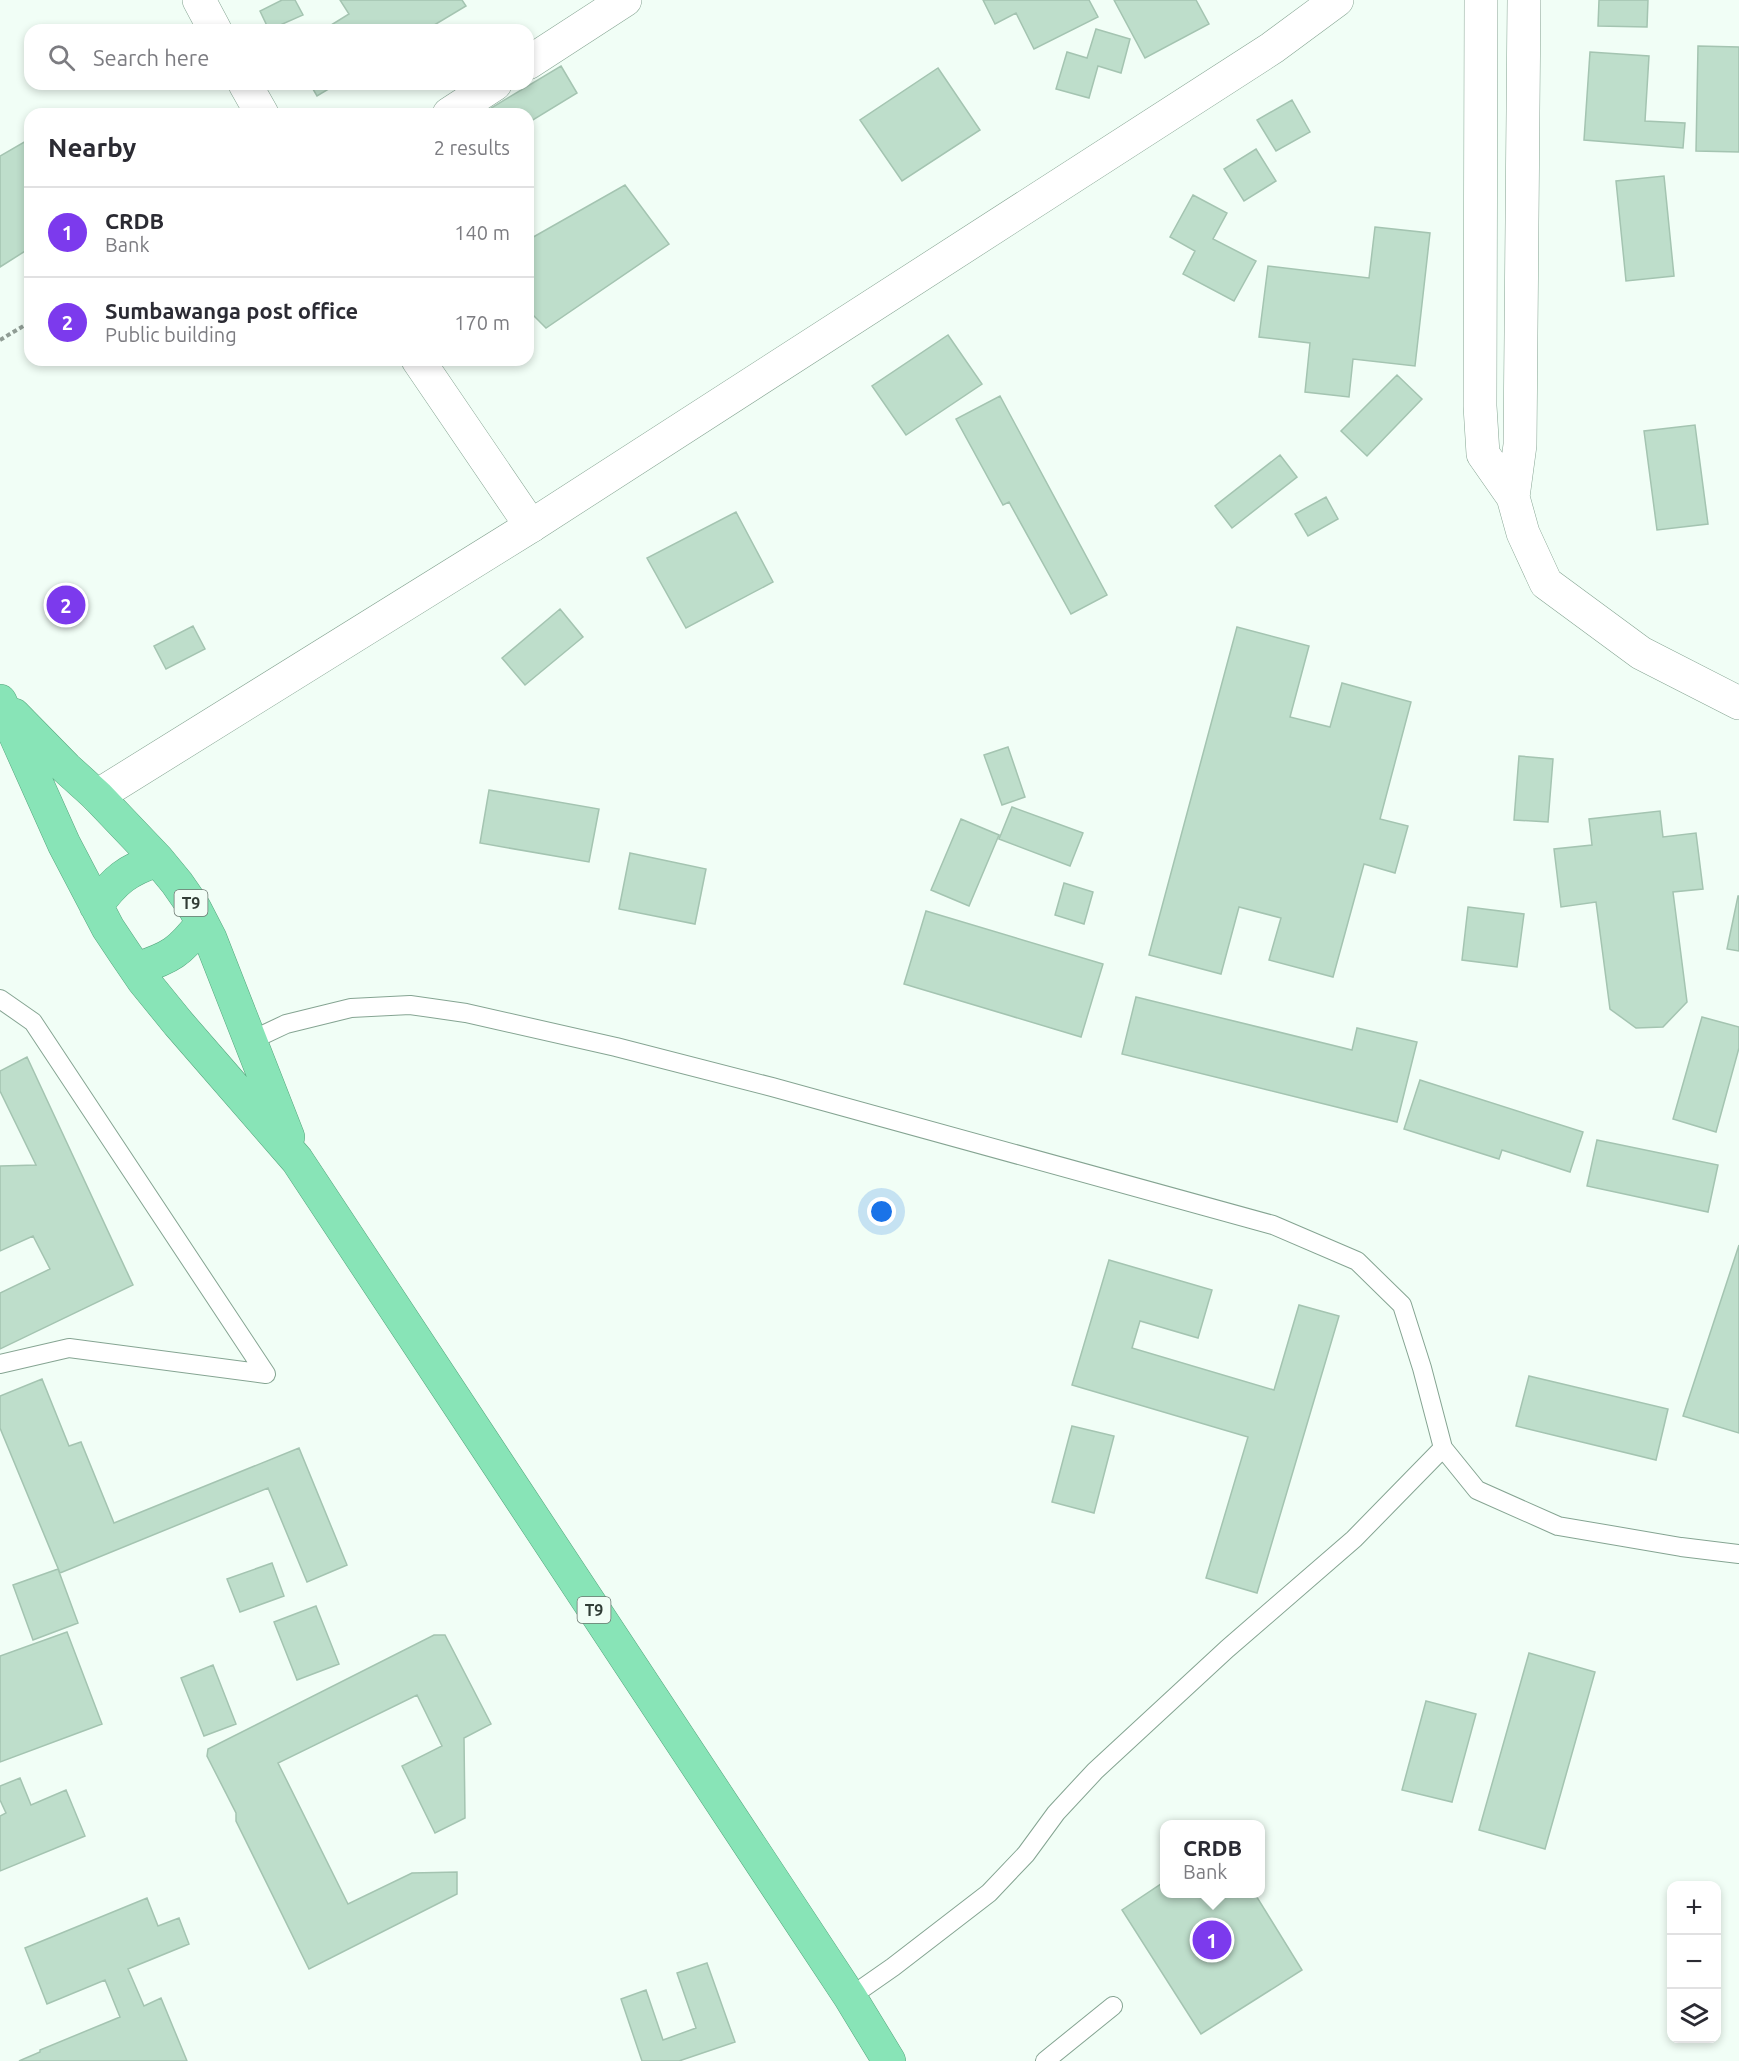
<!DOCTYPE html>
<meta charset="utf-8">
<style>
body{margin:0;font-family:Ubuntu,sans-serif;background:#f7f7f7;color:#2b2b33}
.controls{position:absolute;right:18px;bottom:18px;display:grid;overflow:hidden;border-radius:12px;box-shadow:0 3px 9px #0003}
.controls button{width:54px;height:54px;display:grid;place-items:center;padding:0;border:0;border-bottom:2px solid #e1e1e2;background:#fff;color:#2b2b33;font:30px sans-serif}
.you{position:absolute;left:882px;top:1212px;width:21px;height:21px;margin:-15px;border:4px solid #fff;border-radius:50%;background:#1a73e8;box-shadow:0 0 0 9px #1a73e833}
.badge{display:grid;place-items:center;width:39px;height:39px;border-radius:50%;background:#7c3aed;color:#fff;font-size:20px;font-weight:700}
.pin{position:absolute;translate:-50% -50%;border:3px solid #fff;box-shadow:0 2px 6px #0006}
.popup{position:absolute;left:1160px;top:1820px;width:105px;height:78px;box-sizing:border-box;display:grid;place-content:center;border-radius:12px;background:#fff;filter:drop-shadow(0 2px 4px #0005);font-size:20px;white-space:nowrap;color:#7c7c81}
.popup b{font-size:22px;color:#2b2b33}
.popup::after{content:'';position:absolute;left:50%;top:100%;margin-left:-12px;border:12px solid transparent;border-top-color:#fff}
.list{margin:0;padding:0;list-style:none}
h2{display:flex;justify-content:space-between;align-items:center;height:78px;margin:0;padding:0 24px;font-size:26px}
h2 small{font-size:20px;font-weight:400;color:#7c7c81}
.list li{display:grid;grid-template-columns:39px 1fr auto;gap:18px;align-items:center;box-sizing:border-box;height:90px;padding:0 24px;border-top:2px solid #e1e1e2}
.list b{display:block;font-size:22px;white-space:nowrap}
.list p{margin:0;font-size:20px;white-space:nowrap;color:#7c7c81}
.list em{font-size:20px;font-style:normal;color:#7c7c81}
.icon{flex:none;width:33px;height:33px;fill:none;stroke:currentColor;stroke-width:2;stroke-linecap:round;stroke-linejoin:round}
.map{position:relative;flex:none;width:1739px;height:2061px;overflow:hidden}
.search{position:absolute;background:#fff;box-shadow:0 3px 9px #0003;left:24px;top:24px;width:510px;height:66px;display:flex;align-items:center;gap:15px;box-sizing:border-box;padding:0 21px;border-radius:18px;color:#7c7c81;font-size:22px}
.panel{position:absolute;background:#fff;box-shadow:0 3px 9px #0003;left:24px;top:108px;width:510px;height:258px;border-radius:18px}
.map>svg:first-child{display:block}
</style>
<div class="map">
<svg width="1739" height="2061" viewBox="0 0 1739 2061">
<rect width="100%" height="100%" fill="#f1fef6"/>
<path fill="#bedecb" stroke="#a4c4b1" stroke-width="1.5" d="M 282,0 L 295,0 L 303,15 L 269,30 L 260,11 Z
M 340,0 L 462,0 L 466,6 L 426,30 L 323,30 L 349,14 Z
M 983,0 L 1089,0 L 1098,17 L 1034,49 L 1016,13 L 995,24 Z
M 1114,0 L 1196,0 L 1209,24 L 1145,58 Z
M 1599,0 L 1648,0 L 1647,27 L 1598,26 Z
M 1096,29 L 1130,39 L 1121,73 L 1098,66 L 1089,98 L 1056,89 L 1067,52 L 1087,58 Z
M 1698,46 L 1739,47 L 1739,152 L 1696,151 Z
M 1590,52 L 1649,56 L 1645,121 L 1685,123 L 1683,148 L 1584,140 Z
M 561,66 L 577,93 L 528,123 L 528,114 L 484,114 L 483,113 Z
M 938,68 L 980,130 L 902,181 L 860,120 Z
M 310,84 L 337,84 L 317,96 Z
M 1292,100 L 1310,132 L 1276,151 L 1257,120 Z
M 26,141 L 30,148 L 30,248 L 0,267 L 0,156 Z
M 1256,149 L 1276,181 L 1244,201 L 1224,169 Z
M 1664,176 L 1674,276 L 1626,281 L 1616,181 Z
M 625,185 L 669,244 L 546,328 L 528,310 L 528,240 Z
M 1193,195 L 1227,213 L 1213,239 L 1256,261 L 1234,301 L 1183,274 L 1195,251 L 1170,237 Z
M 1375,227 L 1430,233 L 1415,366 L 1353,359 L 1349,397 L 1305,392 L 1310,343 L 1259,337 L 1268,266 L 1369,278 Z
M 948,335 L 982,384 L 906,435 L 872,386 Z
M 1397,375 L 1422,399 L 1367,456 L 1341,431 Z
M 1000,396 L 1107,595 L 1071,614 L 1009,502 L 1003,505 L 956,419 Z
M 1695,425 L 1708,524 L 1657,530 L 1644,431 Z
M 1280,455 L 1297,477 L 1232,528 L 1215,506 Z
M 1326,497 L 1338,519 L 1308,536 L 1295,514 Z
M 736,512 L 773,582 L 686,628 L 647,558 Z
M 560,609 L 583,637 L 525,685 L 502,658 Z
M 193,626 L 205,649 L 166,669 L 154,646 Z
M 1237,627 L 1309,646 L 1290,717 L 1330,727 L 1342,683 L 1411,702 L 1380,819 L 1408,826 L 1395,873 L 1364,864 L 1333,977 L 1269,960 L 1281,918 L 1239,907 L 1221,974 L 1149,955 Z
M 1008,747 L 1025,797 L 1002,805 L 984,755 Z
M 1519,756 L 1553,759 L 1548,822 L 1514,820 Z
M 489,790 L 599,809 L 589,862 L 480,843 Z
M 1012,807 L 1083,833 L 1070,866 L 999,839 Z
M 1660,811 L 1663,837 L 1696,833 L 1703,889 L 1673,892 L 1687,1002 L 1663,1027 L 1636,1028 L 1610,1009 L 1596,902 L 1561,907 L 1554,849 L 1592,845 L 1589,819 Z
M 961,819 L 999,835 L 969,906 L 931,890 Z
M 630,853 L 706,869 L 695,924 L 619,909 Z
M 1064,883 L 1093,892 L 1084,924 L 1055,915 Z
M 1738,896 L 1739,896 L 1739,951 L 1727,949 Z
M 1468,907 L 1524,914 L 1517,967 L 1462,960 Z
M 926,911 L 1103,964 L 1081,1037 L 904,984 Z
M 1136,997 L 1352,1050 L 1357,1028 L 1417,1042 L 1397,1122 L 1122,1054 Z
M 1702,1017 L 1739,1027 L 1739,1048 L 1716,1132 L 1673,1119 Z
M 27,1057 L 133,1285 L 0,1349 L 0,1293 L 50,1269 L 33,1236 L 0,1251 L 0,1166 L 36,1165 L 0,1091 L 0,1071 Z
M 1420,1080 L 1583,1132 L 1570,1172 L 1502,1150 L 1499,1159 L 1404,1129 Z
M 1597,1140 L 1718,1165 L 1708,1212 L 1587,1186 Z
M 1739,1245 L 1739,1433 L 1683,1416 Z
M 1109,1260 L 1212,1290 L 1198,1338 L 1140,1321 L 1132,1348 L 1274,1390 L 1299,1305 L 1339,1316 L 1257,1593 L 1206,1578 L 1248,1437 L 1072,1385 Z
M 1529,1376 L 1668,1409 L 1656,1460 L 1516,1426 Z
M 42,1379 L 69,1446 L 81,1442 L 114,1523 L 299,1448 L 347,1565 L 307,1582 L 268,1488 L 60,1573 L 0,1428 L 0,1396 Z
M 1072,1426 L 1114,1436 L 1094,1513 L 1052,1502 Z
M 272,1563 L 284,1596 L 240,1612 L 227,1579 Z
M 58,1569 L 78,1623 L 33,1640 L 13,1585 Z
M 316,1606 L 339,1664 L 297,1680 L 274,1622 Z
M 67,1632 L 102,1724 L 0,1762 L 0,1656 Z
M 434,1635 L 445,1635 L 491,1724 L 464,1738 L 465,1818 L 435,1833 L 402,1766 L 442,1746 L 417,1695 L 278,1763 L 348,1904 L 412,1873 L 457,1872 L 457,1894 L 309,1969 L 236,1821 L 236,1813 L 207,1756 L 208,1749 Z
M 1529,1653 L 1595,1672 L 1545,1849 L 1479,1830 Z
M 213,1665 L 236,1724 L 204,1736 L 181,1678 Z
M 1426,1701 L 1476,1714 L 1452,1802 L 1402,1790 Z
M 20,1778 L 31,1805 L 66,1790 L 85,1836 L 0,1871 L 0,1816 L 6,1813 L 0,1800 L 0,1786 Z
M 1164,1882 L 1164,1894 L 1255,1894 L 1302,1970 L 1201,2034 L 1122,1910 Z
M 147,1898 L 158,1926 L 179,1918 L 189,1944 L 128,1969 L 144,2006 L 161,1998 L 187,2061 L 19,2061 L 40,2052 L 40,2050 L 120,2017 L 105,1980 L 47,2004 L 25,1948 Z
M 707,1963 L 735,2042 L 679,2061 L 642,2061 L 621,1999 L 646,1990 L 663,2040 L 696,2028 L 677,1973 Z"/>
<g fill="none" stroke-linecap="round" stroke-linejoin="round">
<g stroke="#85a492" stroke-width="20">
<path id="service" d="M 0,999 L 33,1022 L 266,1374 L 69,1348 L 0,1364
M 250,1041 L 286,1024 L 351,1008 L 410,1005 L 466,1013 L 616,1047 L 772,1087 L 1273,1225 L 1357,1261 L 1402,1305 L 1422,1368 L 1443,1448 L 1477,1490 L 1558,1526 L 1681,1547 L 1739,1554
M 850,1997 L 893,1967 L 989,1893 L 1026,1854 L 1056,1813 L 1095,1771 L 1227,1649 L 1354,1539 L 1443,1448
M 1045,2061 L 1113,2006"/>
</g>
<g stroke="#85a492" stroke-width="34">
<path id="minor" d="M 199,0 L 215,30
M 1481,0 L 1480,406 L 1483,454 L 1513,497 L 1523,533 L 1546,583 L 1641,653 L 1739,703
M 528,63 L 625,0
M 245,84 L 262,114
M 449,114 L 495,84
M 418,360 L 531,526
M 1513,497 L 1520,445 L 1524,0"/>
</g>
<g stroke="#85a492" stroke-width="34">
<path id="tertiary" d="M 97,796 L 531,526 L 1272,48 L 1337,0"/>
</g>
<g stroke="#57a67e" stroke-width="34">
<path id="trunk" d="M 0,701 L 64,844 L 108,928 L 124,952 L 143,980 L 178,1023 L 297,1160 L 850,1997 L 889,2061
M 14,715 L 66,768 L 97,796 L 158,860 L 177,883 L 195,909 L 210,938 L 288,1137
M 96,906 C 115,880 127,870 158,860
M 136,969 C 170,958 180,952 202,923"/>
</g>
<path stroke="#909d95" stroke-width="4" stroke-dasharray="4.5 3" stroke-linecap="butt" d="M 0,340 L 30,322"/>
<use href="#service" stroke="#fff" stroke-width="18"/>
<use href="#minor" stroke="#fff" stroke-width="33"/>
<use href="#tertiary" stroke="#fff" stroke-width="33"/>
<use href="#trunk" stroke="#88e4b7" stroke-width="33"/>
</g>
<g text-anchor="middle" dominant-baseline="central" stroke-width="4.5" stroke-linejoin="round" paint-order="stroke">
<g fill="#f1fef6" stroke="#6b7770" stroke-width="1.5">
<rect x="174.5" y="890" width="33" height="26" rx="4.5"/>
<rect x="577.5" y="1597" width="33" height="26" rx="4.5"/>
</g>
<g font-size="16" font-weight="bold" fill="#313d36">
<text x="191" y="903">T9</text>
<text x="594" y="1610">T9</text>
</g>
</g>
</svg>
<div class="controls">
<button>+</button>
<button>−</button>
<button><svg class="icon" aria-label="layers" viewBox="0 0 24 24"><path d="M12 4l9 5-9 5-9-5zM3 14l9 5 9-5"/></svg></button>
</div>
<div class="you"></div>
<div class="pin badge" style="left:1212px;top:1940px">1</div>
<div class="popup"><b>CRDB</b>Bank</div>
<div class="pin badge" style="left:66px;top:605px">2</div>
<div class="search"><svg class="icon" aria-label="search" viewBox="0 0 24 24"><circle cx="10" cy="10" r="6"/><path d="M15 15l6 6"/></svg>Search here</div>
<section class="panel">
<h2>Nearby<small>2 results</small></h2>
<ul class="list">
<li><span class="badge">1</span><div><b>CRDB</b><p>Bank</p></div><em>140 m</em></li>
<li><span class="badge">2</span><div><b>Sumbawanga post office</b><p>Public building</p></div><em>170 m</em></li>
</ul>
</section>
</div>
